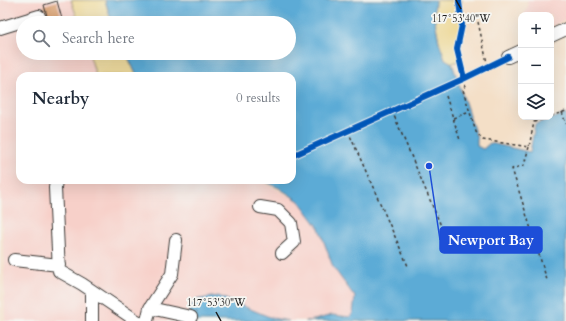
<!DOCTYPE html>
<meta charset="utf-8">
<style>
body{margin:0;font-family:Cardo,serif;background:#f2f2f3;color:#1f2937}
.controls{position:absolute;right:12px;top:12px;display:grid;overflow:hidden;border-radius:8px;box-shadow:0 4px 16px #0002}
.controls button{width:36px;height:36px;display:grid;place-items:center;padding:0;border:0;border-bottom:1px solid #e0e1e3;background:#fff;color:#1f2937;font:20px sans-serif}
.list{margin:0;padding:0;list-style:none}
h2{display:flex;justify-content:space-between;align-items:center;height:52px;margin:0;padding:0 16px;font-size:17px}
h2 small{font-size:13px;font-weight:400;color:#747a83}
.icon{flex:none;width:22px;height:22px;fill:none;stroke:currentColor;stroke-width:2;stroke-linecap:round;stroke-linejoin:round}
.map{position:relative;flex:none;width:566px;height:321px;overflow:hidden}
.search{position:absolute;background:#fff;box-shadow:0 4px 16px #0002;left:16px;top:16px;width:280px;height:44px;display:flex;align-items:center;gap:10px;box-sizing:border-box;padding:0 14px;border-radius:22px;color:#747a83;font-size:15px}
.panel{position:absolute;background:#fff;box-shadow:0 4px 16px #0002;left:16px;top:72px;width:280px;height:112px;border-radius:12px}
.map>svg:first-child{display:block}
</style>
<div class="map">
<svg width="566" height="321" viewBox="0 0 566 321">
<rect width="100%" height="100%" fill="#f6f6f2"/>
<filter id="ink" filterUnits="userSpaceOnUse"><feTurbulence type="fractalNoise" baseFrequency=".025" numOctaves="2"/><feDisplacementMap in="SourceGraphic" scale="8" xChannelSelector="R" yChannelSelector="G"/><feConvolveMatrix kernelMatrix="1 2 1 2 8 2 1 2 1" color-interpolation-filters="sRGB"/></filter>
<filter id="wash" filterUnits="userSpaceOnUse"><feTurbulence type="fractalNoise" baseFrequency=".012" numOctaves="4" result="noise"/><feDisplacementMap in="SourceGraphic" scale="16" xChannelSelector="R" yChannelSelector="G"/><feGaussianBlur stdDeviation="0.9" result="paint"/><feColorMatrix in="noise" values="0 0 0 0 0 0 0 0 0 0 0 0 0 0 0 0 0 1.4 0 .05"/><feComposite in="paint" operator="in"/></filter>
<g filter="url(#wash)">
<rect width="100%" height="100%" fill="#f4dfc7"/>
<path fill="#f7d0c9" d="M 0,0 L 71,0 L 79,23 L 23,23 L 23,53 L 89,53 L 96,76 L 20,76 L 20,180 L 259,180 L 299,201 L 319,228 L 333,267 L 356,297 L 353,313 L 350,317 L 332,315 L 314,320 L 289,321 L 272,318 L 217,296 L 194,300 L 185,321 L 5,321 L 4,263 L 0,182 Z
M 527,0 L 566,0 L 566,19 L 551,27 L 551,15 L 524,15 L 528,6 Z"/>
<path fill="#eeda9e" stroke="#857b5d" d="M 71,0 L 105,0 L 112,23 L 79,23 Z
M 435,0 L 462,0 L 460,5 L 464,25 L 459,46 L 462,60 L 452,63 L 445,59 L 439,42 L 434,15 Z
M 89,53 L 126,53 L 137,76 L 96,76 Z"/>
<path fill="#5cabd6" stroke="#3c6479" d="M 105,0 L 435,0 L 434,15 L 439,42 L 445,59 L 452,63 L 477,139 L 477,146 L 483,149 L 490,143 L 530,152 L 535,124 L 566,114 L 566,321 L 305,321 L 314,320 L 332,315 L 350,317 L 353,313 L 355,297 L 333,267 L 319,228 L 299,201 L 279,188 L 262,180 L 292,180 L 292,76 L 137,76 L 126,53 L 289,53 L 289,23 L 112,23 Z
M 218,296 L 243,306 L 272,318 L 289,321 L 185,321 L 194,300 Z"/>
<g id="blocks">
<path fill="#d69764" d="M 57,1 L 62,19 L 49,23 L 44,5 Z"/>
</g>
</g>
<g filter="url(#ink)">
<use href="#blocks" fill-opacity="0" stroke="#3c3936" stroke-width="1"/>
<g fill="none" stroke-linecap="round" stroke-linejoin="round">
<g stroke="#3c3936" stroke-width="14">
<path id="minor" d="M 0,28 L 39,16
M 551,36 L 566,29
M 508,57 L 521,51
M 56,180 L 55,188 L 59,271 L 82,284 L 137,321
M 260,207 L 278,210 L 291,223 L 294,242 L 282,253
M 14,260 L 59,265
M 92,291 L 92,321
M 150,308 L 191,317
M 147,321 L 150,308 L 172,274 L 176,240"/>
</g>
<path stroke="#3c3936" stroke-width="1.5" stroke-dasharray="3 3" stroke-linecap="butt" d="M 478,22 L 488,67
M 463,79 L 465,86 L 463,90 L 476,132 L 483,140 L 529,147 L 534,122 L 549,117
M 446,96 L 460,140
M 392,111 L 450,247
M 562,112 L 566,124
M 551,116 L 566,111
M 453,118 L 470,112
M 348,131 L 408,266
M 529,147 L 524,165 L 512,169 L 547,280"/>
<use href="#minor" stroke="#fff" stroke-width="12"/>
<g stroke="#f6f6f2" stroke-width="8">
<path id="cycleway" d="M 459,0 L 459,2 L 462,25 L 457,49 L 463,74 L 463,79
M 292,156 L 463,79 L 508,57"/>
</g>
<use href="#cycleway" stroke="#0057b8" stroke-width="6"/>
</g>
</g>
<path fill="none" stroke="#1c1c1c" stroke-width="1.5" d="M 456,0 L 461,9M 216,312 L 221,321"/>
<g font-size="10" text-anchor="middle" fill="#1c1c1c" stroke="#f6f6f2" stroke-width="3.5" stroke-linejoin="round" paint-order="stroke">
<text x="461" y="22">117°53'40"W</text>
<text x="216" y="306">117°53'30"W</text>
</g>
<path fill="none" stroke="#1d4ed8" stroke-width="1.5" d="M429 166L440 240"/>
<circle fill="#1d4ed8" stroke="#f6f6f2" stroke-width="1.5" cx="429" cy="166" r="4"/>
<rect fill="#1d4ed8" stroke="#1d4ed8" stroke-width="1.5" x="440" y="227" width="102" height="26" rx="4"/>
<g font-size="14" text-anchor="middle" font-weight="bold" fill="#fff">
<text x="491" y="245">Newport Bay</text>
</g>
</svg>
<div class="controls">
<button>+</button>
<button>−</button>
<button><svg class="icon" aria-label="layers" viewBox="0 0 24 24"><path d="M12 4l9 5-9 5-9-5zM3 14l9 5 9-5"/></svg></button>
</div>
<div class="search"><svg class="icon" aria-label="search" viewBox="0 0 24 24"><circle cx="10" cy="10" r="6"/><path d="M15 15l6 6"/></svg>Search here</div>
<section class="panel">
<h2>Nearby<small>0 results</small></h2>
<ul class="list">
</ul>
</section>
</div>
